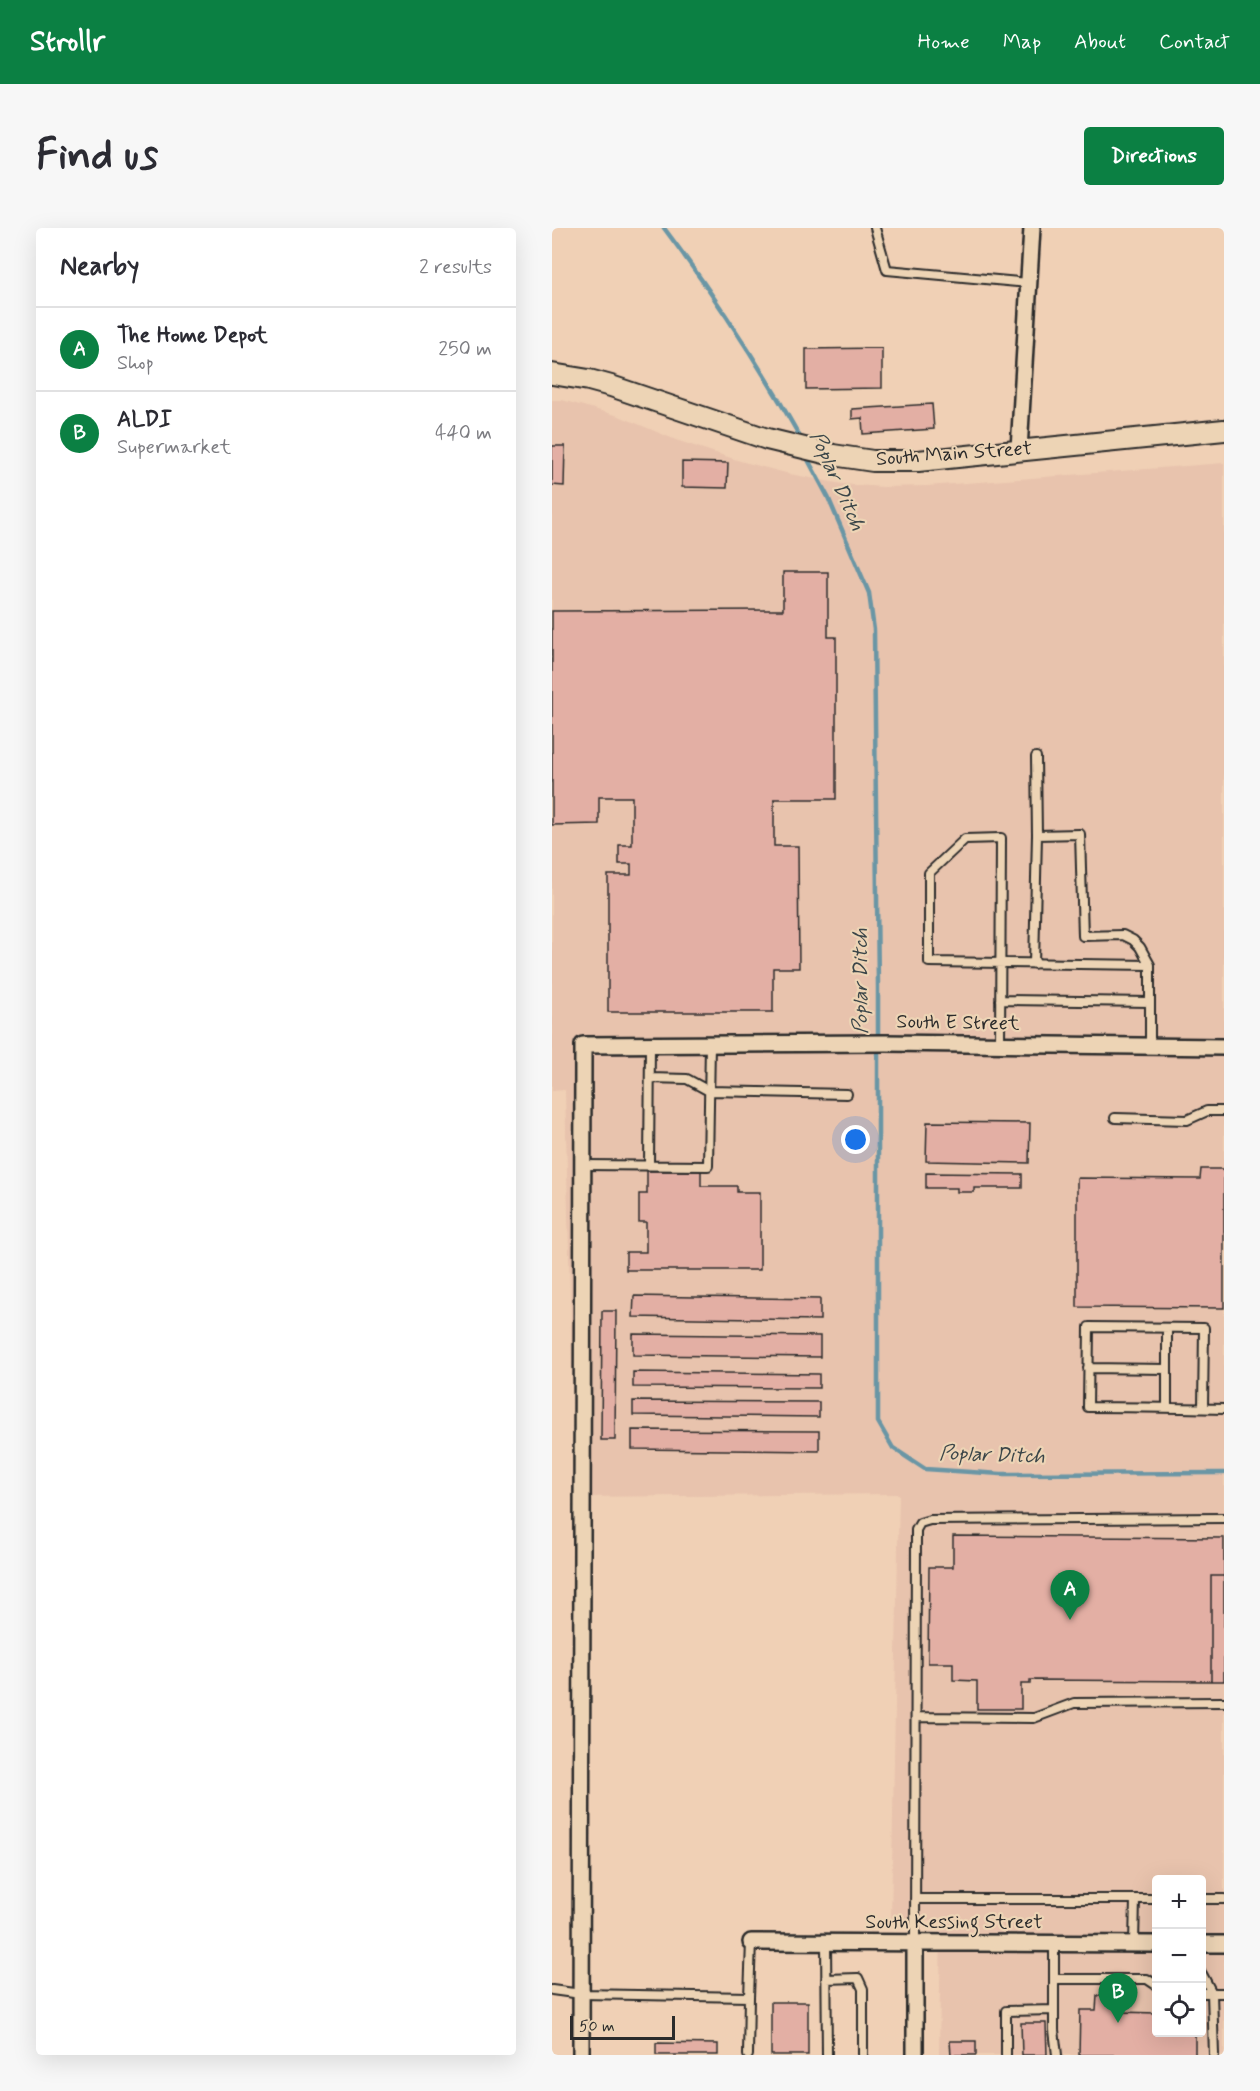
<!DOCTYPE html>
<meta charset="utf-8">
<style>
body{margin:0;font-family:Mynerve,sans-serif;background:#f7f7f7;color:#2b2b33}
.controls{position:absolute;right:18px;bottom:18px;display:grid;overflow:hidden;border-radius:6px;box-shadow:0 6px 24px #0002}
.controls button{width:54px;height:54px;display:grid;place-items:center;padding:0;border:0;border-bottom:2px solid #e1e1e2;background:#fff;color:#2b2b33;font:30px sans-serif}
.scale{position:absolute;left:18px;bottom:15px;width:105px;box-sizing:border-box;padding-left:6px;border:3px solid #2b2b2b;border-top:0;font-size:16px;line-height:21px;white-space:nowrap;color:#2b2b2b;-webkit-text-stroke:4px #edd4b5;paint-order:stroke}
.you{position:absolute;left:304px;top:912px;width:21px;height:21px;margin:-15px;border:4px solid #fff;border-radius:50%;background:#1a73e8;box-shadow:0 0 0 9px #1a73e833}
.badge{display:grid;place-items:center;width:39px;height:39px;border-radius:50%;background:#0b8043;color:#fff;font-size:20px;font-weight:700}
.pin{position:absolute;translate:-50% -50px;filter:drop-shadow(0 2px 3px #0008)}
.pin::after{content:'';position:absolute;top:32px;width:21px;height:18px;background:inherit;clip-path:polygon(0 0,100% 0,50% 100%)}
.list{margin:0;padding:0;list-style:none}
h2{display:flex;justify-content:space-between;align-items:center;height:78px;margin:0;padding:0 24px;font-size:26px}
h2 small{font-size:20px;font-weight:400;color:#7c7c81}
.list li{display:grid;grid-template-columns:39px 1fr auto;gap:18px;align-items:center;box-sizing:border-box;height:84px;padding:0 24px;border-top:2px solid #e1e1e2}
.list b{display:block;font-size:22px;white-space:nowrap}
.list p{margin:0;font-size:20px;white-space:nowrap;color:#7c7c81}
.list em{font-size:20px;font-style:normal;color:#7c7c81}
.icon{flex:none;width:33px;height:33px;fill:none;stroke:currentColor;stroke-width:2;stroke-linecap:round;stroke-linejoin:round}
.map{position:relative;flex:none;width:672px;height:1827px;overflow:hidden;border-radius:6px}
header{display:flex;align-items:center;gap:36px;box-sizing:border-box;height:84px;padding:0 30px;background:#0b8043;color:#fff}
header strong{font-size:28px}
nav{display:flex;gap:33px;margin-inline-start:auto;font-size:21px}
.intro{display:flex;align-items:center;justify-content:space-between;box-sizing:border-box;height:144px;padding:0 36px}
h1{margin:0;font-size:42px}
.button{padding:15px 27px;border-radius:6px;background:#0b8043;color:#fff;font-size:21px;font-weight:700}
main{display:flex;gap:36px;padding:0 36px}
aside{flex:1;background:#fff;border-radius:6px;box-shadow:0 6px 24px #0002}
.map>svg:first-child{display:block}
</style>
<header>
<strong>Strollr</strong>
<nav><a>Home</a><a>Map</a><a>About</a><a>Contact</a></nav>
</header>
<div class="intro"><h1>Find us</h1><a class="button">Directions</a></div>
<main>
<aside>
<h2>Nearby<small>2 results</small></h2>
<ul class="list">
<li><span class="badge">A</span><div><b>The Home Depot</b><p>Shop</p></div><em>250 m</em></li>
<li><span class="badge">B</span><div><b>ALDI</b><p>Supermarket</p></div><em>440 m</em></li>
</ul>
</aside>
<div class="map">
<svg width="672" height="1827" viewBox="0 0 672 1827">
<rect width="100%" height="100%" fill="#f0d0b5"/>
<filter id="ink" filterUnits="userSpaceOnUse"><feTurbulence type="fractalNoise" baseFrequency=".0167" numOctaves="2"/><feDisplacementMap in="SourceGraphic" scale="12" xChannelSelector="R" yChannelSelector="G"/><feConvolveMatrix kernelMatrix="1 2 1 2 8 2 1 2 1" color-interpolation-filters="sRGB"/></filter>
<g filter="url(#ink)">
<path fill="#e8c3ad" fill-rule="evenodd" d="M 0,172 L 10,172 L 67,188 L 124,212 L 188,233 L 238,246 L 290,256 L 331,259 L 375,258 L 672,235 L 672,1827 L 387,1827 L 389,1694 L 339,1692 L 347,1266 L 23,1269 L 13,862 L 0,863 ZM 604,1652 L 650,1652 L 650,1804 L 604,1804 Z"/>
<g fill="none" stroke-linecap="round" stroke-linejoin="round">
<path stroke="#6b96a5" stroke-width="4.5" d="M 112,0 C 163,68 209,139 251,214
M 254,228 L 276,269 L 317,365 L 322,402 L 326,758 L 326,1194 L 341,1220 L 373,1241 L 449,1246 L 672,1245"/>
</g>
<path fill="#e3afa4" stroke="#2b2b2b" stroke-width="1.5" d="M 330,120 L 330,160 L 254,161 L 254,121 Z
M 380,176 L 382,201 L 311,206 L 310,190 L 300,191 L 300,181 Z
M 0,218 L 13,218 L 12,258 L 0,257 Z
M 130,234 L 176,235 L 175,260 L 130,259 Z
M 231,344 L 276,344 L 276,409 L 284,409 L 284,571 L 222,571 L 222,618 L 246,618 L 247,740 L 221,740 L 221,784 L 56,784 L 56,647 L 79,647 L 79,636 L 67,636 L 67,617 L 80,617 L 80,569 L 47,569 L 47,596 L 0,597 L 0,383 L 231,382 Z
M 375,894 L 478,895 L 477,935 L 374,933 Z
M 649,941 L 672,941 L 672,1080 L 525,1079 L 525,950 L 648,951 Z
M 95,943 L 149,943 L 149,958 L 185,958 L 185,964 L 208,964 L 208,1042 L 74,1042 L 74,1024 L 94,1024 L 94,994 L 87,994 L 87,966 L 95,966 Z
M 374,945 L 470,946 L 470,960 L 422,960 L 422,964 L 405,964 L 405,960 L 374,960 Z
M 82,1068 L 268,1071 L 268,1092 L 81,1089 Z
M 50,1083 L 64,1083 L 63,1212 L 49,1212 Z
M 81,1106 L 268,1108 L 268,1129 L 81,1127 Z
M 81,1144 L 267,1146 L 267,1160 L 81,1159 Z
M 81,1173 L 267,1174 L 267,1189 L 81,1187 Z
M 80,1202 L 267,1203 L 267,1223 L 80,1221 Z
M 401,1308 L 672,1310 L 672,1348 L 659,1348 L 659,1453 L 478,1452 L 478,1456 L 469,1456 L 469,1481 L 425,1481 L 425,1453 L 401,1452 L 401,1435 L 376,1435 L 377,1339 L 401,1339 Z
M 659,1348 L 672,1348 L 672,1453 L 659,1453 Z
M 555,1762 L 569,1762 L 568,1784 L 604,1785 L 604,1804 L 643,1804 L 643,1827 L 527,1827 L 528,1782 L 544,1782 L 545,1768 L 555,1768 Z
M 219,1774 L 256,1774 L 256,1827 L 219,1827 Z
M 469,1795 L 494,1795 L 495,1827 L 470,1827 Z
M 398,1813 L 424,1813 L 424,1827 L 399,1827 Z
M 104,1815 L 166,1816 L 166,1827 L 104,1827 Z"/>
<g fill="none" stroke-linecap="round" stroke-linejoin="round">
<g stroke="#2b2b2b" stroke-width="12">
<path id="service" d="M 323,0 L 335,42 L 477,55
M 485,607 L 528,606 L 531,708 L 571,707 L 581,712 L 588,719 L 598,737 L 598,818
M 482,736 L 485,607 L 484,529
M 448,772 L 598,774
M 448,816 C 448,747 449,679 449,610 L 413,611 L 377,645 L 377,734 L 598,737
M 98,850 L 135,851 L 157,863 L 295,866
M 563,890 L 635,892 L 655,883 L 672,883
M 31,937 L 156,938 L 158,816
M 97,937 L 98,817
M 615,1100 L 615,1180
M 536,1140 L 615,1141
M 651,1180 L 652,1100 L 537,1099 L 536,1179 C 581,1179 627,1180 672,1181
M 364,1489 L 482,1490 L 522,1475 L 672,1474
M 363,1671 L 604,1671
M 650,1671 L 672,1671
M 274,1714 L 275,1827
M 363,1715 L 364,1302 L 368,1295 L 378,1292 L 672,1290
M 502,1716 L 502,1802 L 505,1827
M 582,1716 L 583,1671
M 650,1746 L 660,1765 L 662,1827
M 274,1751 L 306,1750 L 311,1761 L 311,1827
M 503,1751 L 595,1751 L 604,1757
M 0,1762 L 29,1766 L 197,1769 L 199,1714
M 650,1765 L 672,1765
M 196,1827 L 197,1769
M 454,1827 L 454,1783 L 502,1782"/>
</g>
<g stroke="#2b2b2b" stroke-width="20">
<path id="minor" d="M 467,222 L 480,0
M 199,1714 L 604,1716
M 650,1716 L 672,1716
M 29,1827 L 31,817 L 334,815 L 672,819
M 363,1827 L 363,1715"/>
</g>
<g stroke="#2b2b2b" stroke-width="24">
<path id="secondary" d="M 0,146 L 37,152 L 59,158 L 215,211 L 281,227 L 321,233 L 366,233 L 672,202"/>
</g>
<use href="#service" stroke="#edd4b5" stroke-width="8"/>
<use href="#minor" stroke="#edd4b5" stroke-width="15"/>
<use href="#secondary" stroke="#edd4b5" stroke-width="20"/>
</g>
</g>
<g text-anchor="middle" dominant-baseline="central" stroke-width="4.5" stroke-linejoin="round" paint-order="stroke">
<g font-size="20" fill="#2b2b2b" stroke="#edd4b5">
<text transform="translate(402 226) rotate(-4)">South Main Street</text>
<text transform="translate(406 795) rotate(1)">South E Street</text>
<text x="402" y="1694">South Kessing Street</text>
</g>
<g font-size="21" font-style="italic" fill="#3b4649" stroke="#edd4b5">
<text transform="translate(285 253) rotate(66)">Poplar Ditch</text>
<text transform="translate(309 753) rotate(-90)">Poplar Ditch</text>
<text transform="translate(440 1227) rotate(2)">Poplar Ditch</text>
</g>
</g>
</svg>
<div class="controls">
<button>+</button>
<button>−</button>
<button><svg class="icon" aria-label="locate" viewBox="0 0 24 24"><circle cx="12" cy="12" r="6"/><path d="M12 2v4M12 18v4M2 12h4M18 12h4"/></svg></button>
</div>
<div class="scale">50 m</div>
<div class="you"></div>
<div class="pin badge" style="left:518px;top:1392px">A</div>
<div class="pin badge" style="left:566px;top:1795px">B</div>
</div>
</main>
